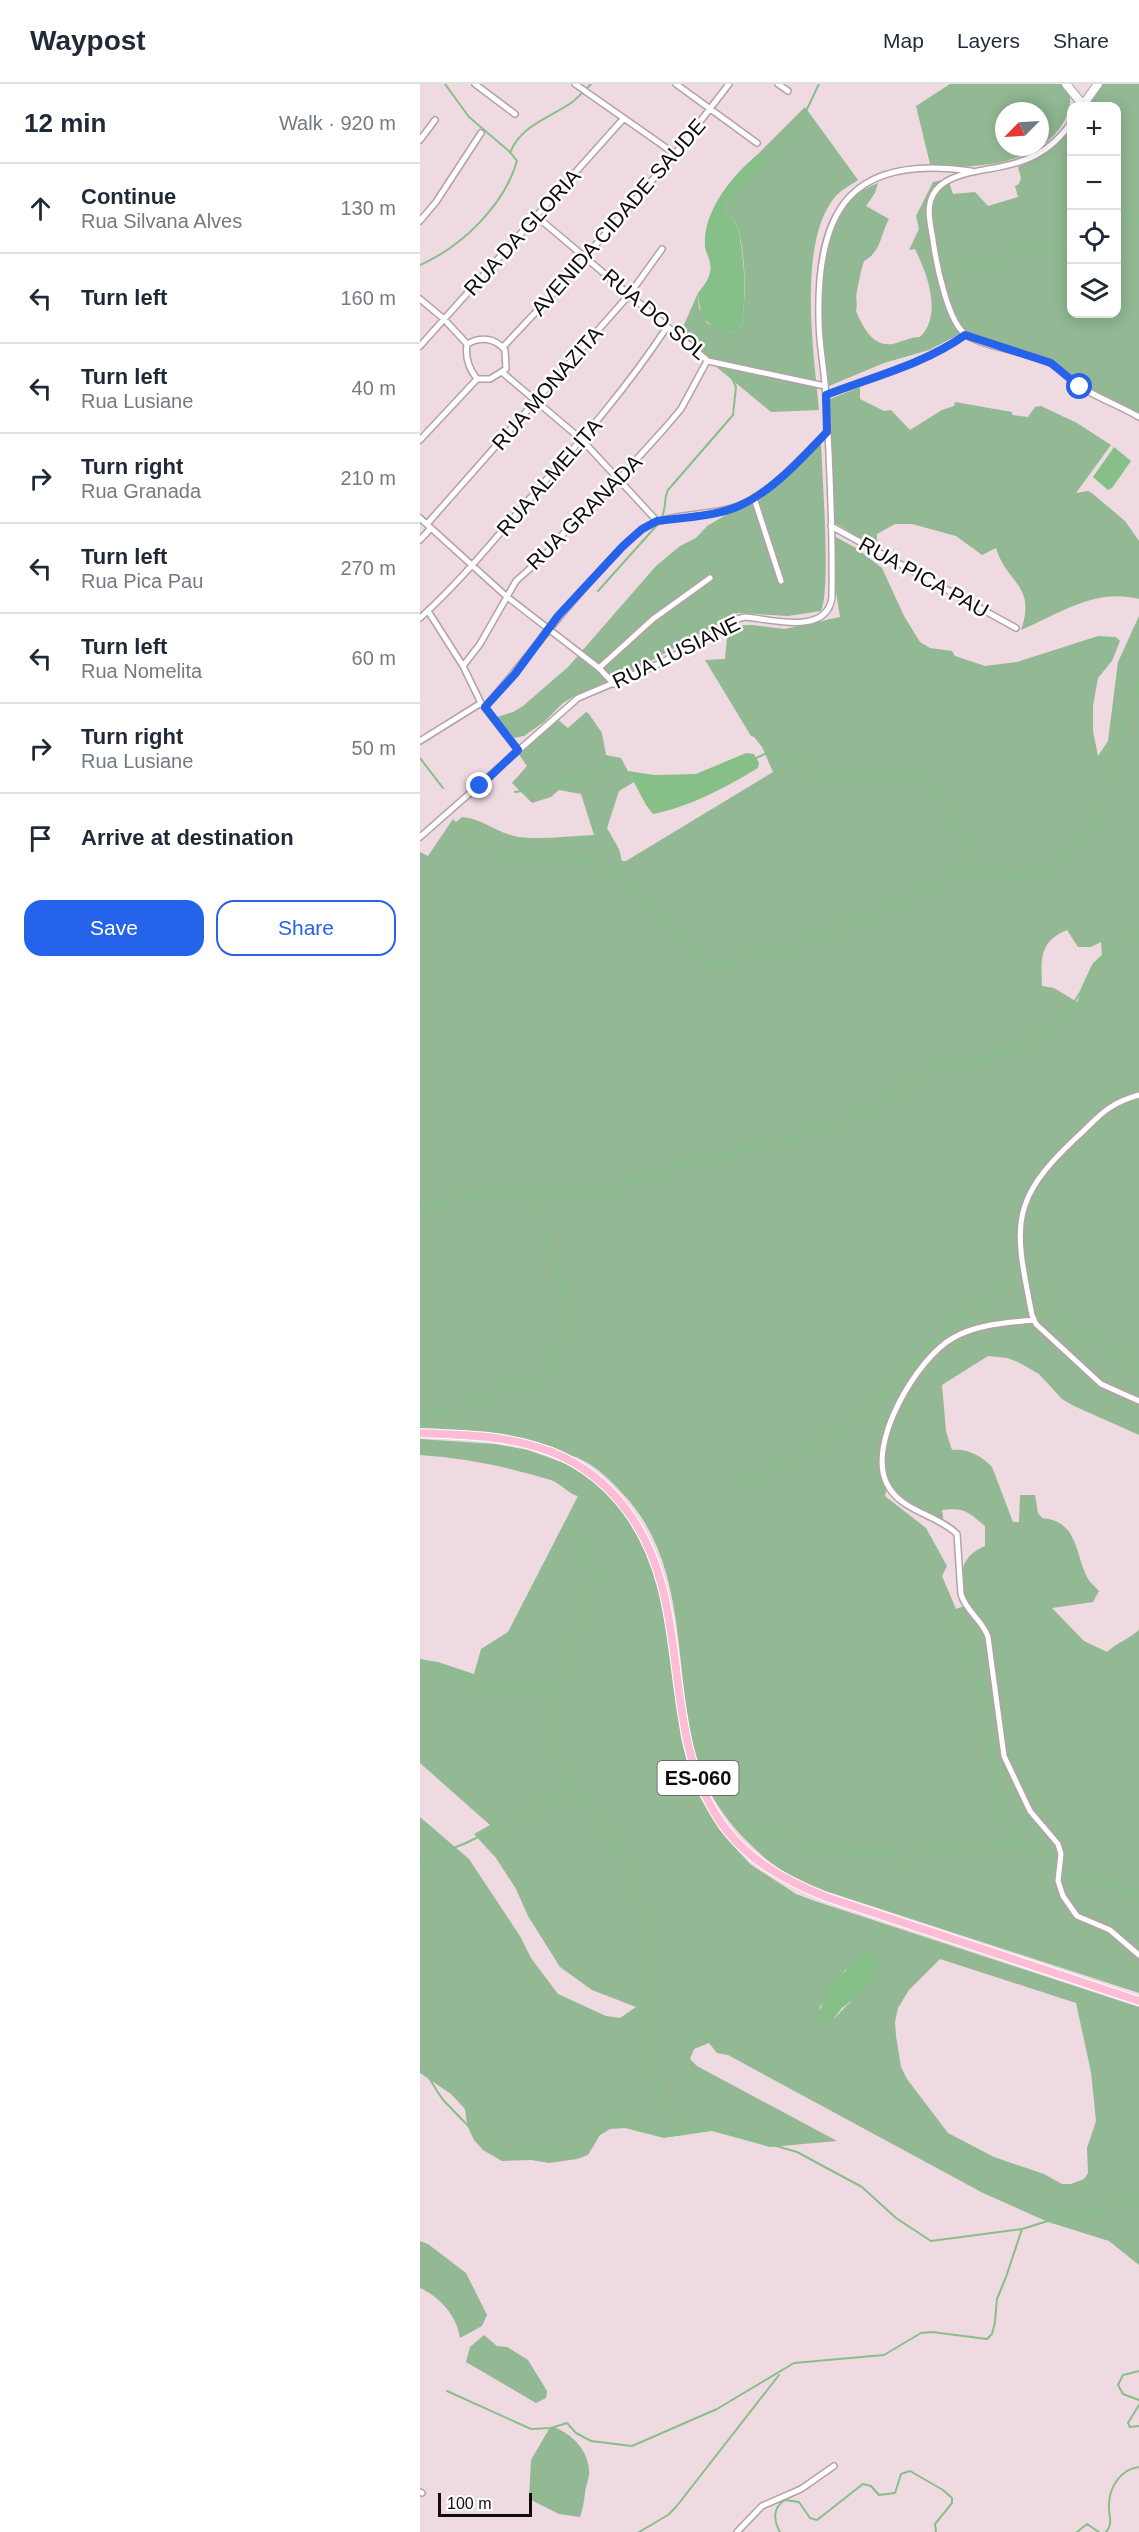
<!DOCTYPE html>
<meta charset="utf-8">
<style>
body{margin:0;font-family:Helvetica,sans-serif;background:#f2f2f3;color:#1f2937}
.controls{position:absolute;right:18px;top:18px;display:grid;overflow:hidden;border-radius:12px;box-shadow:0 3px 15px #0003}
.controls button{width:54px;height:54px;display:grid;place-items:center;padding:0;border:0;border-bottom:2px solid #e0e1e3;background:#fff;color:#1f2937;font:30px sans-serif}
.compass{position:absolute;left:575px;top:18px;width:54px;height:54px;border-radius:50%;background:#fff;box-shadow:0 3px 15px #0003;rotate:246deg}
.scale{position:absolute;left:18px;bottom:15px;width:94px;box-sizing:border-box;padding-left:6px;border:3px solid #120b0e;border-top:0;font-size:16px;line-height:21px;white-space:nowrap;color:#120b0e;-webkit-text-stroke:4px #fff;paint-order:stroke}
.stop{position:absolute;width:18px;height:18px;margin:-14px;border:4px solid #2563eb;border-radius:50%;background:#fff}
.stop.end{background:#2563eb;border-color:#fff;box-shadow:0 2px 6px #0008}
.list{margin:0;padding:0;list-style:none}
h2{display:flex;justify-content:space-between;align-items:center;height:78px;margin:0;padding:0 24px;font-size:26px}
h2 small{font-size:20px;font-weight:400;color:#747a83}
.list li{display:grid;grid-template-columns:39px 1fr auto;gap:18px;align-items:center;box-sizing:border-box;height:90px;padding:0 24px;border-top:2px solid #e0e1e3}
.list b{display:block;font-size:22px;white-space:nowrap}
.list p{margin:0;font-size:20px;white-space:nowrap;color:#747a83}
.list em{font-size:20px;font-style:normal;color:#747a83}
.actions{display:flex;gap:12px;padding:18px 24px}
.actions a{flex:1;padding:14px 0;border:2px solid #2563eb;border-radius:18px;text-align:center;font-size:21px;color:#2563eb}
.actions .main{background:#2563eb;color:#fff}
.icon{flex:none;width:33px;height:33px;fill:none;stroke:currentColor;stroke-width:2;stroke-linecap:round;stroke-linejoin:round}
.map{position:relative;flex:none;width:719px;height:2448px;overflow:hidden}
header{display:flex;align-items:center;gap:36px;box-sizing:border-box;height:84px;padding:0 30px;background:#fff;border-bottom:2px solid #e0e1e3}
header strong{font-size:28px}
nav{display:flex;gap:33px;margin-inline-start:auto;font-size:21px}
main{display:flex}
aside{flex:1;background:#fff}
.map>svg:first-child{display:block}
</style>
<header>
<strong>Waypost</strong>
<nav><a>Map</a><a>Layers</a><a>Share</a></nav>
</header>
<main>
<aside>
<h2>12 min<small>Walk · 920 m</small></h2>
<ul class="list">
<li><svg class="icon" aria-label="ahead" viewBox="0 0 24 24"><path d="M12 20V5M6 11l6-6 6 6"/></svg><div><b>Continue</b><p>Rua Silvana Alves</p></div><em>130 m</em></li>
<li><svg class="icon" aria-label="left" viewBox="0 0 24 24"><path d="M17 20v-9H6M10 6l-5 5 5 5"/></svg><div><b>Turn left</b></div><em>160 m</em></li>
<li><svg class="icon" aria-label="left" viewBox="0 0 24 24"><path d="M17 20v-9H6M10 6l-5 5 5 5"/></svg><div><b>Turn left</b><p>Rua Lusiane</p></div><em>40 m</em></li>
<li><svg class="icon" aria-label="right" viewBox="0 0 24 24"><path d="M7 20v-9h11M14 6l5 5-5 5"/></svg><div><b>Turn right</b><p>Rua Granada</p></div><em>210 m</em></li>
<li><svg class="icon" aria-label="left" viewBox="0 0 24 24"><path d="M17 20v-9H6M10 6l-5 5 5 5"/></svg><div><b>Turn left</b><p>Rua Pica Pau</p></div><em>270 m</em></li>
<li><svg class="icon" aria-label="left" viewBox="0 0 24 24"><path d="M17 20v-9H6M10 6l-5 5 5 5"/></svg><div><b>Turn left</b><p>Rua Nomelita</p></div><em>60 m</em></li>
<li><svg class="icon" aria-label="right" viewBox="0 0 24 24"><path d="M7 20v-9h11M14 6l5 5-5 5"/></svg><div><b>Turn right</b><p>Rua Lusiane</p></div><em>50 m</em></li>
<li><svg class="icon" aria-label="arrive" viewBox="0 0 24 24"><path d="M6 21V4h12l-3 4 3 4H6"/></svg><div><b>Arrive at destination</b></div></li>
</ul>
<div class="actions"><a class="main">Save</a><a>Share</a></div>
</aside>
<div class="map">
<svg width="719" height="2448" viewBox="0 0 719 2448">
<rect width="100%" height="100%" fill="#efdae1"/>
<path fill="#92b993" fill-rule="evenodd" d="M 530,0 L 647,0 C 657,24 641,49 620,63 L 620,27 L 584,27 L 584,63 L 619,63 C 586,84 549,82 511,84 L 496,22 Z
M 680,0 L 719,0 L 719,332 L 647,291 L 628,276 L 552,256 L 540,250 L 509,266 L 464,279 L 409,302 C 402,244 391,175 425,124 C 430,118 434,111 441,107 C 446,104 452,102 458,99 L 455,109 L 446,122 L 469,135 C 460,151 462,167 444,177 C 441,186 439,196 437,207 C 435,214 438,219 436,227 C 442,241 452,263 472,260 C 482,258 490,253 500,253 C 523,231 507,189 495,165 L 489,166 L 499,145 L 496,132 L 513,98 L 528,95 L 533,110 L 555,108 L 568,122 L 598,113 L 595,102 L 599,100 L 601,94 L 598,83 C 621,73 635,61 651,42 L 652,230 L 696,230 L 696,22 L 665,22 Z
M 385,23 L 438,96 C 431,101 421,106 415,113 C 377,158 394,270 399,326 L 351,328 L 259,252 L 278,209 L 279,224 L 287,239 L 311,249 L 322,242 C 326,211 326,175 318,144 C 315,135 305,131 305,121 L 347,80 L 338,70 Z
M 440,303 L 440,315 L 464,327 L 471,326 L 490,346 L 522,326 L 534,322 L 535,318 L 592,328 L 592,331 L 608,333 L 615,323 L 621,322 L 657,339 L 691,361 L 656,409 L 668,407 L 673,410 L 705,437 L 719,457 L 719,515 C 675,504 641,529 601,546 C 617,501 586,499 576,464 L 562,471 L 536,452 L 492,440 L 475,440 L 457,450 L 457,464 L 413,438 L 409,353 L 404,345 L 409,340 L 404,329 L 410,315 Z
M 401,358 C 402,388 411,507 401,527 L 368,532 L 318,529 L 196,596 L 158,610 L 143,619 L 124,638 L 104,652 L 94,654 L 77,633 L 93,628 L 103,622 L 148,583 L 236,482 L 260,462 L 276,454 L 287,442 L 340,411 L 398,359 Z
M 412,451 L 436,464 L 462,484 L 484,532 L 500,558 L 510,564 L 532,567 L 535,572 L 565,582 L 597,578 L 678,552 L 696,553 L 700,557 L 692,577 L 678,594 L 673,622 L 673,647 L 678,672 L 688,657 L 698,578 L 719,532 L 719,1351 L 654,1322 L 642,1315 L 619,1290 L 598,1278 L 587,1274 L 568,1272 L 522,1301 L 526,1347 L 532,1366 C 547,1364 562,1372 572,1383 L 593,1438 L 599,1438 L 600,1411 L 615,1411 L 618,1429 L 622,1434 C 658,1437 655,1469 667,1493 C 669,1498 675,1502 679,1507 L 673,1518 L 632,1524 L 664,1557 L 687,1568 C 698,1558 709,1555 719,1546 L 719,1909 L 396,1804 C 370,1794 348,1779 329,1759 C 298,1730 277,1691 270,1649 C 255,1567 264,1473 202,1409 C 190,1396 176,1382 160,1375 C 154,1372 148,1371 142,1369 C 128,1364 115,1357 100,1354 C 67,1347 33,1347 0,1345 L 0,768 L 8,772 L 33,735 L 36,738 L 42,733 C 64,735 78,750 99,753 C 122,756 150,752 174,751 L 161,710 L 139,706 L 131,713 L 112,719 L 92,699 L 107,682 L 98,669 L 120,651 L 136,634 L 148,644 L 166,628 L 169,630 L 182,649 L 186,671 L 201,674 L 214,698 L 199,707 L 187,744 L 199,765 L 202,777 L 206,777 L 353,688 L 342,663 L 334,653 L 331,652 L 285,576 L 305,575 L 308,542 L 332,541 L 365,545 L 420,533 L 416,508 ZM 647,846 L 658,863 L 671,863 L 681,858 L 682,871 L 673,879 L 657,918 L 634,904 L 622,902 C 621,876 619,857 647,846 ZM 468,1399 L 484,1420 L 524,1440 L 522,1426 C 545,1423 548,1428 565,1442 L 565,1462 C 537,1474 539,1495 547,1521 L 536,1525 L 522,1492 L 527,1482 L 506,1444 L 465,1412 Z
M 0,1355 L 75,1360 L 108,1366 L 155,1383 L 182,1402 L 218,1446 L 242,1510 L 261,1654 L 270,1690 L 280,1713 L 299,1745 L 330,1780 L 376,1810 L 392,1816 L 719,1923 L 719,2181 L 689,2157 L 628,2138 L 563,2109 L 308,1971 L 297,1969 L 289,1959 L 274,1965 L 270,1975 L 277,1982 L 417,2057 L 350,2063 L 292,2047 L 273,2048 L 244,2054 L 205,2044 L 190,2045 L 180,2051 L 168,2071 L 157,2075 L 129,2079 L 111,2076 L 82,2077 L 63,2066 L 54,2056 L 47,2041 L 45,2025 L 31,2010 L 0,1989 L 0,1733 L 49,1775 L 100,1852 L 111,1874 L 138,1910 L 186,1932 L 200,1934 L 216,1923 L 172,1906 L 140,1883 L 108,1832 L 96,1805 L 76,1774 L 54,1750 L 70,1741 L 0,1679 L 0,1575 L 18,1578 L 54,1590 L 61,1565 L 88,1548 L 158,1412 C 148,1410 142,1400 131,1396 C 88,1383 45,1374 0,1371 ZM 520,1875 L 656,1919 L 671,1988 L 676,2037 L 667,2064 L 668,2089 L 664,2095 L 651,2100 L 642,2100 L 624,2090 L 574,2073 L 528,2049 L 487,1995 L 481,1983 L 476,1952 L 475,1938 L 478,1924 L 489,1906 ZM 426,1885 L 431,1918 C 421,1925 415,1937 404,1941 L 400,1923 Z
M 0,2157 L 8,2160 L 46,2189 L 67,2231 L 62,2242 L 40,2254 C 37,2232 20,2213 0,2204 Z
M 64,2251 L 77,2262 L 87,2263 L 108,2276 L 127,2307 L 126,2314 L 116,2319 L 46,2278 L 50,2263 Z
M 134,2343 C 151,2350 168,2365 169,2386 C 170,2393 166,2401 165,2409 C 164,2418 163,2424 160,2433 L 139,2430 L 109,2415 L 111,2376 L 129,2345 Z"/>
<path fill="#86c088" d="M 338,70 L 348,80 L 305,121 C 305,131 315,135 318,144 C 325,176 326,211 322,242 L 311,249 C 285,239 281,239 278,209 C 286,199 294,189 289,175 C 288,171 285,166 285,162 C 283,126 313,91 338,70 Z
M 694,363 L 711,377 L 692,404 L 688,406 L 673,393 Z
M 326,669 L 334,670 L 339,679 L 338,684 C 306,703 270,723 233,730 L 226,721 L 208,687 L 234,691 L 276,690 Z
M 447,1866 L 460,1879 L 444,1907 L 422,1924 L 411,1938 L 404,1941 L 399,1934 C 402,1906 428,1884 447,1866 Z"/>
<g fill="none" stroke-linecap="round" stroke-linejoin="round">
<path stroke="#86c088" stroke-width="2" d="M 90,69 C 100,42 129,34 151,19 C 158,14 165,6 171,0
M 341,78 L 378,44 L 399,0
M 696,139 L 719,137
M 0,181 C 41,163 84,122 97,77 L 90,68 L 49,33 L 25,0
M 527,184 C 549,174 555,172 578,177 L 601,166 L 652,153
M 241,435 C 247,425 243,416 248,406 L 313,331 L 316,303 L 306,281 L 311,249
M 178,507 L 238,440
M 0,674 L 23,704
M 334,675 L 349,668 C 368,674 405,694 422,695 C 443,696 487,683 504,694 C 512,699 517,712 522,720 C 546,759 567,819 624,786 C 638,778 653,770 664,757 L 719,600
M 95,708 L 141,701 L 196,679 L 211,692
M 45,741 L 62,761 L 74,766 L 178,779 L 191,784 L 226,813 L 276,873 L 296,879 L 362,870 L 559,782
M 0,1121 L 69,1111 L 114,1108 L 157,1110 L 192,1105 L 276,1077 L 341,1063 L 378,1052 L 452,1025 L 477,1012 L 500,989 L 514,981 L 551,978 L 601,963 L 633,941 L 649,926 L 660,909 L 672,883 L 682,872 L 719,854
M 0,1328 L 48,1323 L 80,1304 L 107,1302 L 123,1291 L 141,1253 L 146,1222 L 134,1172 L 114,1108
M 308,1407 L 408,1354 L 451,1327 L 520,1251 L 549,1225 L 601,1193 L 608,1192 C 620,1198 640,1232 655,1243 C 674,1259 698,1270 719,1282
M 155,1448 L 173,1489 L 173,1496 C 158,1549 129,1597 133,1653 C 136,1712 186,1730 204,1777 C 217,1809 227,1848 229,1883 C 230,1910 226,1939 230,1965 C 234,1994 250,2024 260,2051
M 531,1525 L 535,1543 L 566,1619 L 570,1675 L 574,1705 L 599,1762
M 0,1578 L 34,1591 L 45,1592 L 71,1605 L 89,1608 L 137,1605
M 312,1737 L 408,1766 L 489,1773 L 516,1769 L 553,1755 L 612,1763 L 626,1771 L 636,1784 L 647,1792 L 719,1809
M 0,1777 L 46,1759 L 150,1707
M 0,1984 C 12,1994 15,2007 25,2018 C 39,2032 67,2064 85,2069 C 103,2075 136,2069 155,2067 C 171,2062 176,2044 192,2039 L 250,2052 L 298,2045 L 377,2068 L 442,2103 L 476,2134 L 511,2157 L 602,2145 L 644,2132 L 719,2119
M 719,2287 L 703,2291 L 698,2301 L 703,2310 L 719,2316
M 27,2307 L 111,2345 L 131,2344 L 147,2339 L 156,2349 L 171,2357 L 212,2362 L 297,2325 L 374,2279 L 464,2271 L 501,2249 L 512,2248 L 567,2255 L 572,2250 L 575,2238 L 577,2215 L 586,2193 L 602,2145
M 719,2321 L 708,2339 L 710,2343 L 719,2342
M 219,2448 L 248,2431 L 256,2423 L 359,2291
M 360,2448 C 353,2436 353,2423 365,2416 L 379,2418 L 390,2434 L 397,2436 L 443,2400 L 451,2402 L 459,2411 L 475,2409 L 481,2390 L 490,2387 L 523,2406 L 532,2414 L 532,2419 L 515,2440 L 516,2448
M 657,2448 L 667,2440 L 679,2448
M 686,2448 C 694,2439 688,2431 689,2421 C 689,2403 701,2385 719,2383"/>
<g stroke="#b4a1a7" stroke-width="8">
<path id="street" d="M 55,0 L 95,30
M 155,0 L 255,70
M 256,0 L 337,59
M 358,0 L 368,7
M 652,38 C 629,70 606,79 568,85 C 552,88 534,91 521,101 C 503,116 510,137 513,156 C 516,178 528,242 548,252 C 573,266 605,266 630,279 C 643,285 653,299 666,306 C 683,316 702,323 719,333
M 0,56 L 15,36
M 116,132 L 288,277 L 405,302
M 0,137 L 16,118 L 61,49
M 0,215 L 24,235 L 47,260 C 45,273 49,285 57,295 L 70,295 L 86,285 L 85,266 C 75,254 61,252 47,260
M 0,262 L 204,34
M 83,263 L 130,213 L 255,70 L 309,0
M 83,289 L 162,356 L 237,437
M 406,311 C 452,293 504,280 545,251
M 0,356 L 57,295
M 334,414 L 361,497
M 0,434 L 86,512 L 179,584 L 194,600
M 7,440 L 209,211 L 242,165
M 411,442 L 596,544
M 0,456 L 11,444
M 8,527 L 43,582 L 61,619 L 98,666
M 0,534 C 39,499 72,458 106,419 C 156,362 205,307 247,243
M 43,582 L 60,560 L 96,497 L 125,471 L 149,443 L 188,407 L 244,345 L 261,325 L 287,277
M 179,584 L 233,535 L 290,494
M 65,623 C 103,579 137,533 177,490 C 191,475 205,458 223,445 C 244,429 289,432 315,423 C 348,413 383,372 407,348
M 0,657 L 61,619
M 0,753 L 158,614 L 243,578 L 317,535 L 325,533 C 351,535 406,552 412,514 C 413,447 410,380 406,313 C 405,287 399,262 399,236 C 396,123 433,70 551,87
M 719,1011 C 685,1021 680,1032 656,1054 C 587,1118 595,1144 612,1231 L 616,1240 L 681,1300 L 719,1317
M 613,1236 C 586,1239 557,1240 533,1254 C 497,1274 446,1360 467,1400 C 481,1428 517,1430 537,1450 L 541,1510 C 546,1528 563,1536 568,1553 L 584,1672 L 610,1727 L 638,1760 L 641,1770 L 638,1797 L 643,1812 L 657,1832 L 690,1846 L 719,1871
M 0,2408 L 2,2409
M 317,2448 L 342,2422 L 381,2405 L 414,2382"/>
</g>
<g stroke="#b4a1a7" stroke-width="10">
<path id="secondary" d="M 646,0 L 663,21 L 678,0"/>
</g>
<g stroke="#fff" stroke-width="10">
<path id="primary" d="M 0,1349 C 39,1351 79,1351 117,1363 C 152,1373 183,1395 205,1424 C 276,1516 237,1640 298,1734 C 323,1774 364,1796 406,1813 L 719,1917"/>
</g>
<use href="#street" stroke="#fff" stroke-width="5"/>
<use href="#secondary" stroke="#fff" stroke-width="8"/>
<use href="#primary" stroke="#fdbdd6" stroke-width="8"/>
</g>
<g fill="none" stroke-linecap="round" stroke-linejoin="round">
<path stroke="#2563eb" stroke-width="8" d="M 60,702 L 98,666 L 65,623 L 95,590 L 138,532 L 203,462 L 222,445 L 237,437 C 261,434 297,432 319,422 C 353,407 382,374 407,348 L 406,311 C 452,293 505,280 545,251 L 631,279 L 660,303"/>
</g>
<g text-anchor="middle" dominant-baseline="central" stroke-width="5" stroke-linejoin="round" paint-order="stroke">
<rect fill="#fff" stroke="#595456" stroke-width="1.5" x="237.5" y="1677" width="81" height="34" rx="4.5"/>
<g font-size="20" font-weight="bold" fill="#120b0e">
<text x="278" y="1694">ES-060</text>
</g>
<g font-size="21" fill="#120b0e" stroke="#fff">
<text transform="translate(198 133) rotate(-49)">AVENIDA CIDADE SAUDE</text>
<text transform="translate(102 148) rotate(-48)">RUA DA GLORIA</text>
<text transform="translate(235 230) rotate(40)">RUA DO SOL</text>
<text transform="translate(127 304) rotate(-49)">RUA MONAZITA</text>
<text transform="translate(129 393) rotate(-49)">RUA ALMELITA</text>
<text transform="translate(164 428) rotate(-45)">RUA GRANADA</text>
<text transform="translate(504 493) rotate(29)">RUA PICA PAU</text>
<text transform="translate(256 568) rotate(-26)">RUA LUSIANE</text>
</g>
</g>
</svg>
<div class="controls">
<button>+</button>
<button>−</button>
<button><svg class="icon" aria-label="locate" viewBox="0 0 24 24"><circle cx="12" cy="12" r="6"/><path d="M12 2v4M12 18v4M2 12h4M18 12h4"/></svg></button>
<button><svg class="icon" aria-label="layers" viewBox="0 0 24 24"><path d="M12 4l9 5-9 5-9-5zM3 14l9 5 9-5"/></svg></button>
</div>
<svg class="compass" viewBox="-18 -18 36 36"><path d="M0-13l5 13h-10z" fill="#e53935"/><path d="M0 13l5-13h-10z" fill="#747a83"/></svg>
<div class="scale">100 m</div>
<div class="stop" style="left:660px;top:303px"></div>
<div class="stop end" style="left:60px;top:702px"></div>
</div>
</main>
